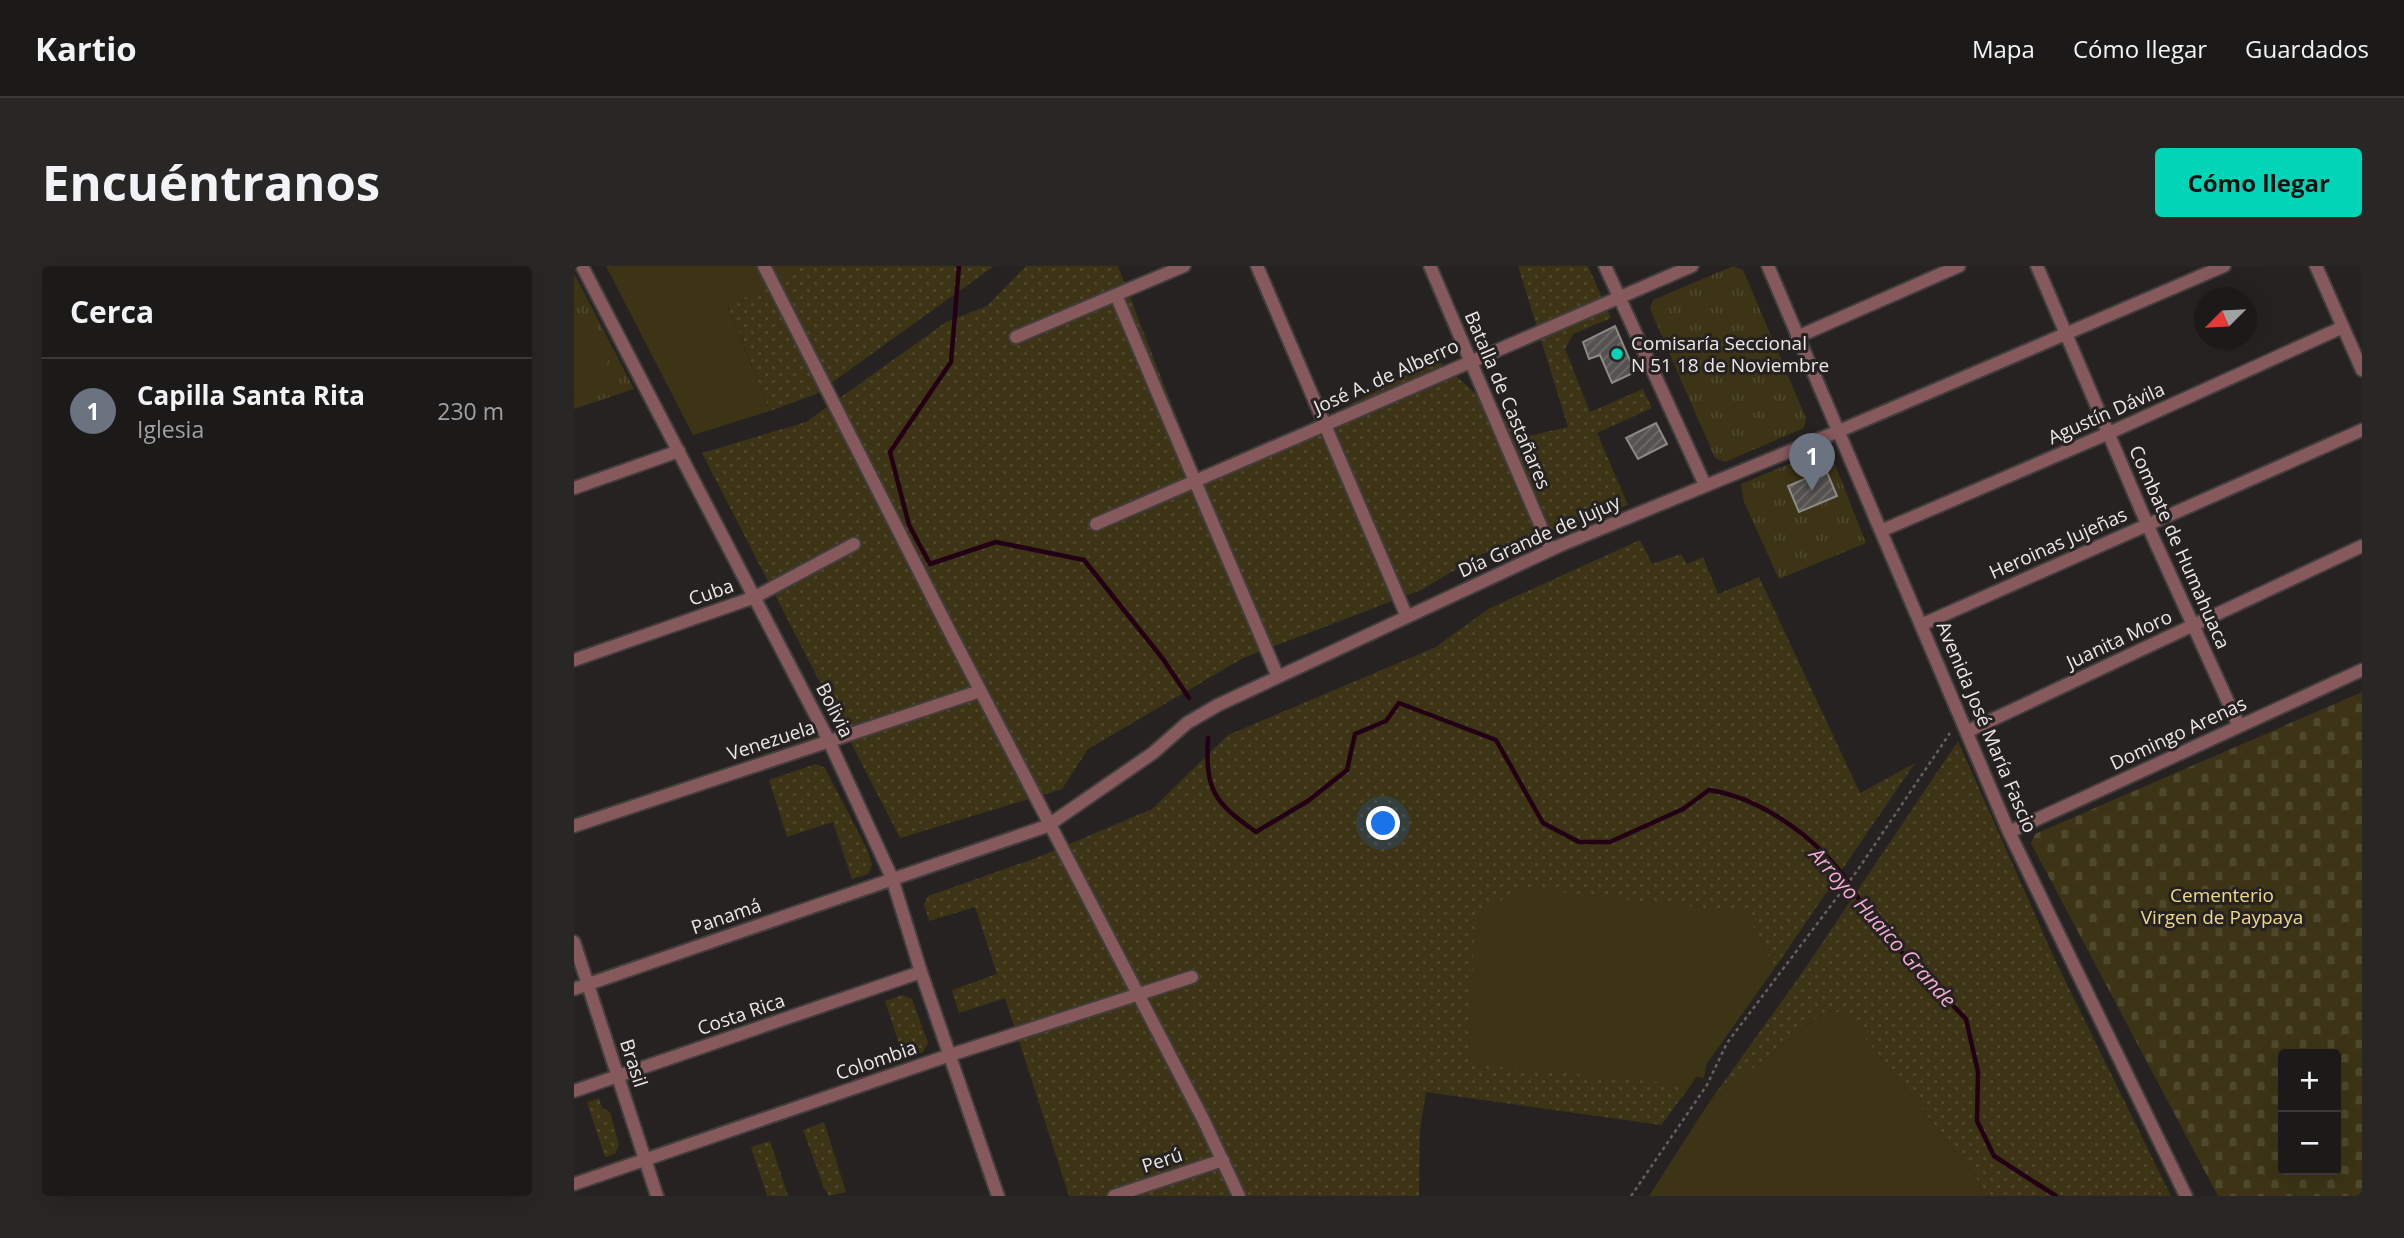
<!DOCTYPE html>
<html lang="es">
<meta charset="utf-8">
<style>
body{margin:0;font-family:"Open Sans",sans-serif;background:#292726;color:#f1f3f6}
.controls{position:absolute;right:21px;bottom:21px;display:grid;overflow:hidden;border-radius:7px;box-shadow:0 7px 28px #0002}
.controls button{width:63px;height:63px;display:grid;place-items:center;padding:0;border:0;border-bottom:2px solid #3a3838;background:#1c1a19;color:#f1f3f6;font:35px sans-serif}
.compass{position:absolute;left:1620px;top:21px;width:63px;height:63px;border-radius:50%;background:#1c1a19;box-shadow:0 7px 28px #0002;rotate:246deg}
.you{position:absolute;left:810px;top:558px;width:24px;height:24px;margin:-18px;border:5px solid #fff;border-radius:50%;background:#1a73e8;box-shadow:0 0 0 10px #1a73e833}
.badge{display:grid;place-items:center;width:46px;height:46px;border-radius:50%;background:#01d5b7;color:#fff;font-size:23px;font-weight:700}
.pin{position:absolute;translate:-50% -58px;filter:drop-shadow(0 2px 4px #0008)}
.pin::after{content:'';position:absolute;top:37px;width:24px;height:21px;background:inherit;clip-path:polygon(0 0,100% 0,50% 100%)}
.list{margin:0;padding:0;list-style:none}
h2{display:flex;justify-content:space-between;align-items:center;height:91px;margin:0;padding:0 28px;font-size:30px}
h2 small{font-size:23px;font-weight:400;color:#a0a1a2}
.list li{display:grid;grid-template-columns:46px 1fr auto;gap:21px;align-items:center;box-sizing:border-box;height:105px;padding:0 28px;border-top:2px solid #3a3838}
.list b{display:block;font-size:26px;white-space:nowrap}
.list p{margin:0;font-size:23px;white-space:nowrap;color:#a0a1a2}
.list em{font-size:23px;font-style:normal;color:#a0a1a2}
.map{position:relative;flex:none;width:1788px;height:930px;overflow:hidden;border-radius:7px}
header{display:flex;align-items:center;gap:42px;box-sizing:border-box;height:98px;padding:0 35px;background:#1c1a19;border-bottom:2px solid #3a3838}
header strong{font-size:33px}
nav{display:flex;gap:38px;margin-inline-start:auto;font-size:24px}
.intro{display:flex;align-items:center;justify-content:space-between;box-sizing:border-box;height:168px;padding:0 42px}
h1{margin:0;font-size:49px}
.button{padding:18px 32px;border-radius:7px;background:#01d5b7;color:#111;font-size:24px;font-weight:700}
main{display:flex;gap:42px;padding:0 42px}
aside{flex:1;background:#1c1a19;border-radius:7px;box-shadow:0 7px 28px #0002}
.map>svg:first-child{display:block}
</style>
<header>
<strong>Kartio</strong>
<nav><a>Mapa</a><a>Cómo llegar</a><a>Guardados</a></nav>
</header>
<div class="intro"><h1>Encuéntranos</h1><a class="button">Cómo llegar</a></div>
<main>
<aside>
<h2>Cerca<small></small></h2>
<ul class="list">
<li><span class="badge" style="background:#6b7280">1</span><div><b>Capilla Santa Rita</b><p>Iglesia</p></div><em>230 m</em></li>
</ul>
</aside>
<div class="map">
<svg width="1788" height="930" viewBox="0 0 1788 930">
<defs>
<pattern id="grass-dots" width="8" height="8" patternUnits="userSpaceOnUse" patternTransform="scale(1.75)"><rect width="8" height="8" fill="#3c3415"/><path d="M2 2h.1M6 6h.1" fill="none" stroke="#4f482c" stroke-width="1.8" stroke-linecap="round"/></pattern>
<pattern id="cemetery-stones" width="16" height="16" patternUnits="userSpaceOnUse" patternTransform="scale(1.75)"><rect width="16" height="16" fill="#3c3415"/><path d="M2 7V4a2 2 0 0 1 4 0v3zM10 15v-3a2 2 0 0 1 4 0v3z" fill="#4f482c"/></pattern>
<pattern id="park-tufts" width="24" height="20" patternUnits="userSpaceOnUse" patternTransform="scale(1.75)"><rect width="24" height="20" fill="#3c3415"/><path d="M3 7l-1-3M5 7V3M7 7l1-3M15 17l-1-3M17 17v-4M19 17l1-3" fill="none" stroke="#4f482c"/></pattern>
<pattern id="building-hatch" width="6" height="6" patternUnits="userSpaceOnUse" patternTransform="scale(1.75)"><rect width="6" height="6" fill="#55524f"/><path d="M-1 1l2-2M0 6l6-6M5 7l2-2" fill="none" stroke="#6e6b68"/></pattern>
</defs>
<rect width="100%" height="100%" fill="#262221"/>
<path fill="url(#grass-dots)" d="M 228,0 L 420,0 L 242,128 L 196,145 L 154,40 Z
M 452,0 L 544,0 L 628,217 L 863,93 L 950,171 L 994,161 L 944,0 L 1014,0 L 1037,52 L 999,68 L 991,83 L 1016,146 L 1069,123 L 1078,142 L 1023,167 L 1054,239 L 908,288 L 847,324 L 669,392 L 514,483 L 488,523 L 326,572 L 128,187 L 232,156 L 372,56 L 413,40 Z
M 1066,274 L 1078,298 L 1107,288 L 1113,298 L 1129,291 L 1144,328 L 1185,311 L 1286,527 L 1341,497 L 1200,703 L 1183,665 L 1099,816 L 1117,819 L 1087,859 L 852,826 L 846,864 L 845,930 L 495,930 L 431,732 L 385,747 L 378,724 L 423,708 L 401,641 L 355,655 L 350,639 L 354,630 L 462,592 L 578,543 L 654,469 L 862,381 L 914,343 Z
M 1384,475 L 1481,694 L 1597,930 L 1409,930 L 1403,913 L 1271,747 L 1252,745 L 1134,838 L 1228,707 Z
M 242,498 L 251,502 L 294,585 L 298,599 L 294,608 L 278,613 L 259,556 L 213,571 L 195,514 Z
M 329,729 L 338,733 L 354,777 L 349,786 L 330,793 L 311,735 Z
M 25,832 L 28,842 L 36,846 L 45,879 L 41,888 L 31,891 L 13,836 Z
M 250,856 L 272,926 L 255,930 L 250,922 L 229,864 Z
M 196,875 L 214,930 L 193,930 L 177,881 Z"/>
<path fill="url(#cemetery-stones)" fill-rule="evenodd" d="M 1788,426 L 1788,930 L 1644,930 L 1457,577 L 1461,568 ZM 1709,788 L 1762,788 L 1762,904 L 1709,904 Z"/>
<path fill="url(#park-tufts)" d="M 1159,0 L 1169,4 L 1232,152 L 1230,162 L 1151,196 L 1141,192 L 1076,43 L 1079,34 Z
M 0,7 L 60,123 L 0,143 Z
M 1251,183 L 1260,196 L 1292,277 L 1205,313 L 1170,236 L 1167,218 Z"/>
<path fill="#3c3415" d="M 32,0 L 228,0 L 154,41 L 196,145 L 119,169 Z
M 0,41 L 37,105 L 0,127 Z
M 947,622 L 1168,646 L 1183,665 L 1200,703 L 1132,799 L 1130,812 L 1122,811 L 1117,819 L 895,798 L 901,650 Z
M 1252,745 L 1271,747 L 1403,913 L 1409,930 L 1075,930 L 1134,838 Z"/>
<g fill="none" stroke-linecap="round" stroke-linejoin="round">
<path stroke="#230016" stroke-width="4.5" d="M 385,0 L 377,96 L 316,186 L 335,259 L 356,298 L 422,276 L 510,294 L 589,393 L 615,432
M 634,472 C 631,525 640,536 682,566 L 734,535 L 773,504 L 781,468 L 812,455 L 825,437 L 922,474 L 969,557 L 1005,576 L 1036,576 L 1109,543 L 1135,524 C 1198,533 1269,591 1293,650 L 1392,753 L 1404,806 L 1403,855 L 1420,890 L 1482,930"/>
</g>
<path fill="url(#building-hatch)" stroke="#8d8a86" stroke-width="2" d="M 1041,60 L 1061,106 L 1038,117 L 1026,89 L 1015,93 L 1009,76 Z
M 1082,157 L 1093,178 L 1064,193 L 1052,172 Z
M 1252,204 L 1263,230 L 1225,246 L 1214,220 Z"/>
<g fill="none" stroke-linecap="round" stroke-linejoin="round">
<g stroke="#423e3d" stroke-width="16">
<path id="minor" d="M 8,0 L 255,475 L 318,612 L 347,706 L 424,930
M 190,0 L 379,372 L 629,853 L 665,930
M 683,0 L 833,351
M 856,0 L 977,284
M 1031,0 L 1131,219
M 1194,0 L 1435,566 L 1612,930
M 1463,0 L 1573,258 L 1665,460
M 1742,0 L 1788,104
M 542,29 L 704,411
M 442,71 L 610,0
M 1223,71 L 1385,0
M 0,222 L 105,185
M 522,258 L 1118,0
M 1309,264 L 1535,167 L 1769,61
M 1349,358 L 1788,164
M 0,394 L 181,331 L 280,278
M 1394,465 L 1788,280
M 0,560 L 406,425
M 1435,566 L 1788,404
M 0,676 L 83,930
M 0,723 L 473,560 L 579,487 L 613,457 L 644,439 L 987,279 L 1265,165 L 1650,0
M 0,825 L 347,706
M 0,918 L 376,789 L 618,711
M 540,930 L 649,894"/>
</g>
<path stroke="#666261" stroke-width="2.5" stroke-dasharray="3.5 3.5" stroke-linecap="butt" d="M 1057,930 L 1133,819 L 1153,777 L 1283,605 L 1376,467"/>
<use href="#minor" stroke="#86595d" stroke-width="12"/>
</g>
<circle fill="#01d5b7" stroke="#262221" stroke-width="2.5" cx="1043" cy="88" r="7"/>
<g text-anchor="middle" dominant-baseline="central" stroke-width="6" stroke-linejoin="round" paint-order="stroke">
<g font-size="19" fill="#ebe8e7" stroke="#262221" text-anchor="start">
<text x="1057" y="77">Comisaría Seccional<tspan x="1057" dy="22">N 51 18 de Noviembre</tspan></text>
</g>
<g font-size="19" fill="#ebe8e7" stroke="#262221">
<text transform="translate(812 110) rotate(-24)">José A. de Alberro</text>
<text transform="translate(934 134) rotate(67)">Batalla de Castañares</text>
<text transform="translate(1532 147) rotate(-24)">Agustín Dávila</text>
<text transform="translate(965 270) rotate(-24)">Día Grande de Jujuy</text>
<text transform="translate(1484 277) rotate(-24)">Heroinas Jujeñas</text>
<text transform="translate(1606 281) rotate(66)">Combate de Humahuaca</text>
<text transform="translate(137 326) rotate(-19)">Cuba</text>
<text transform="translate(1545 373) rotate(-25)">Juanita Moro</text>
<text transform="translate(261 444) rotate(63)">Bolivia</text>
<text transform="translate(1413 461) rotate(67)">Avenida José María Fascio</text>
<text transform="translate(1604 467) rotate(-25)">Domingo Arenas</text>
<text transform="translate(197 474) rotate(-18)">Venezuela</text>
<text transform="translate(152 650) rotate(-19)">Panamá</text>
<text transform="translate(167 748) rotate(-19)">Costa Rica</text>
<text transform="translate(302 794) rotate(-19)">Colombia</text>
<text transform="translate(60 797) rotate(72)">Brasil</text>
<text transform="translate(588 894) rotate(-18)">Perú</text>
</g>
<g font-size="19" fill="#eeda8a" stroke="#262221">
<text x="1648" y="629">Cementerio<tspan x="1648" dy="22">Virgen de Paypaya</tspan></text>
</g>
<g font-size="21" font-style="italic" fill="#f6aad1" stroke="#262221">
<text transform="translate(1309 661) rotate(48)">Arroyo Huaico Grande</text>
</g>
</g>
</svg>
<div class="controls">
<button>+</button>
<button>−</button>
</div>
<svg class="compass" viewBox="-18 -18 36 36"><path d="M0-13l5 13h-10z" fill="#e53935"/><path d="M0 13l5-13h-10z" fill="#a0a1a2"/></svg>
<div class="you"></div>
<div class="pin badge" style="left:1238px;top:225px;background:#6b7280">1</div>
</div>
</main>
